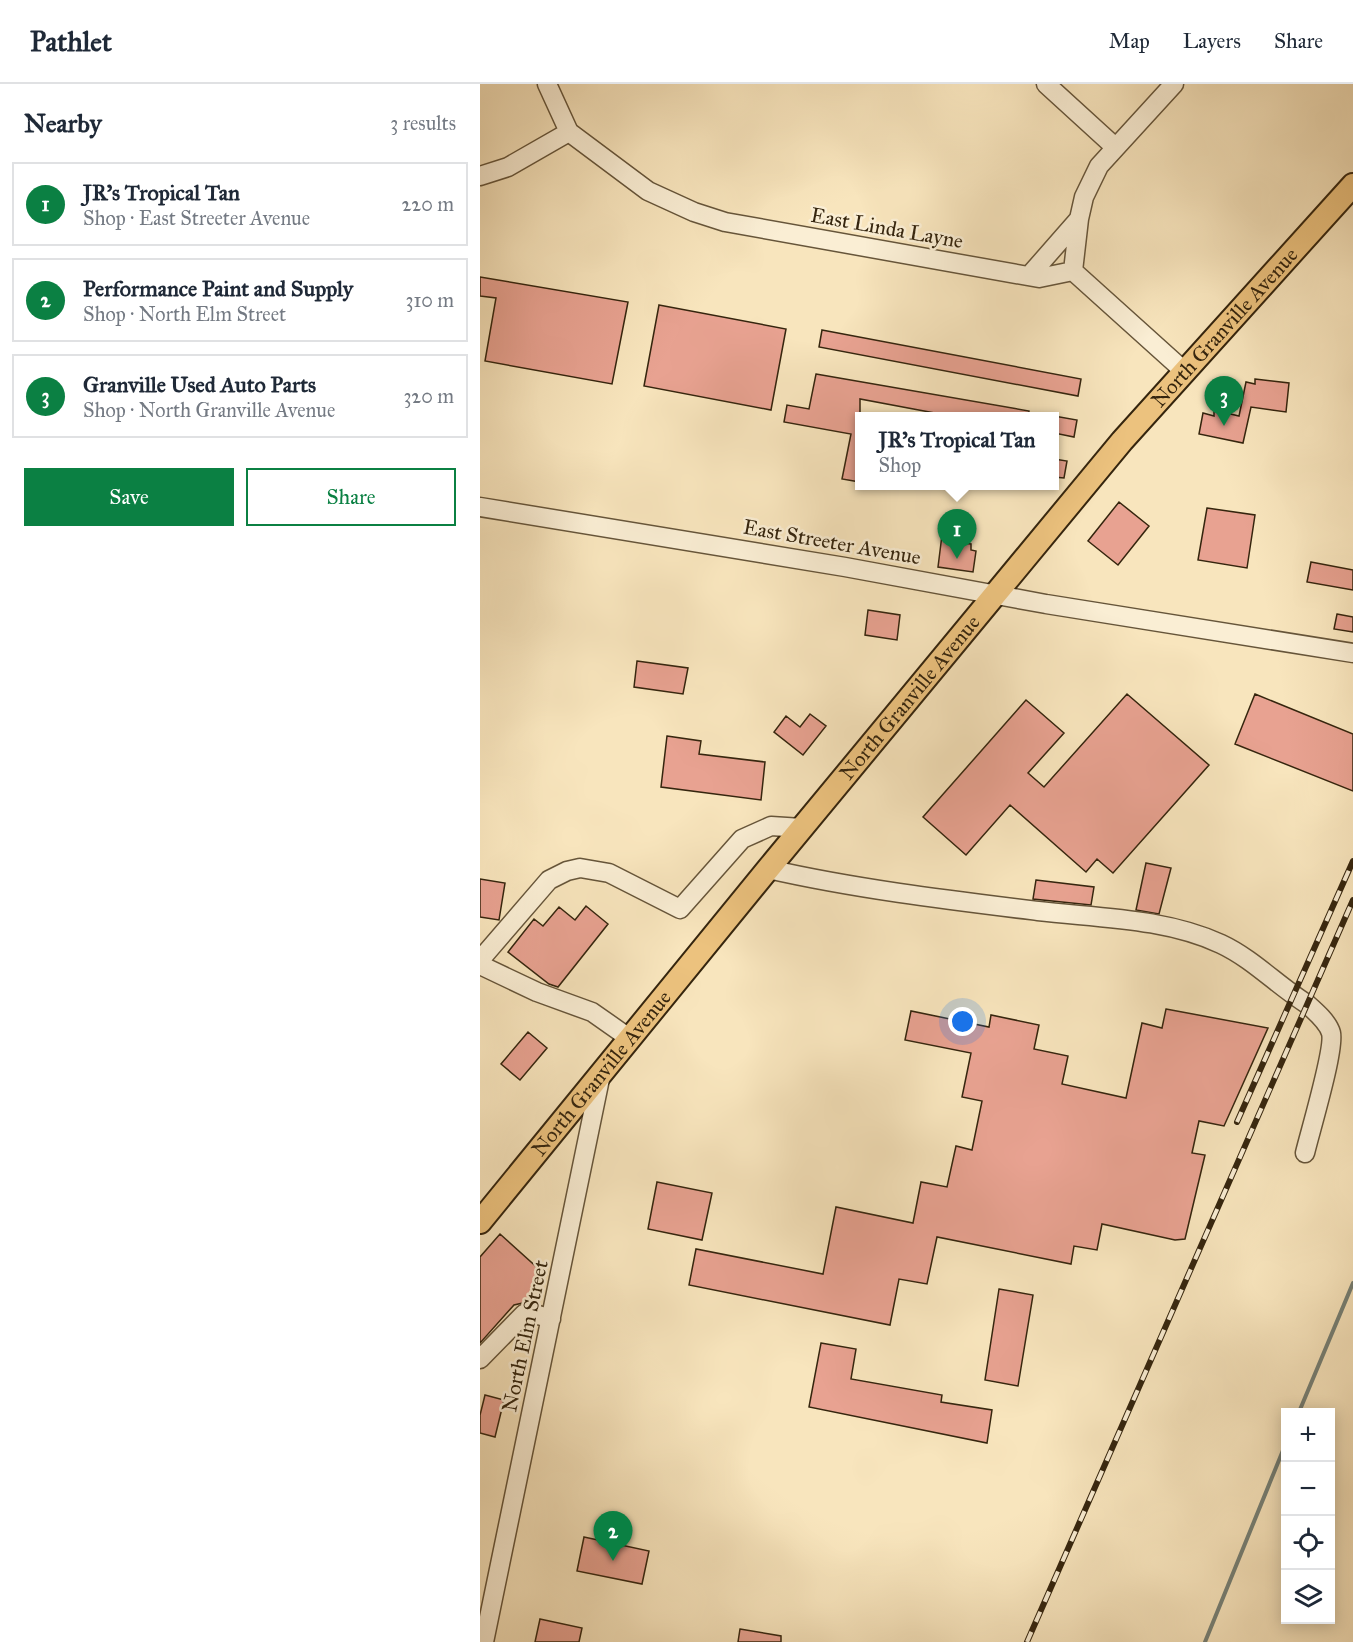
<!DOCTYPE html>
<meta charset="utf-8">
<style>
body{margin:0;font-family:"IM FELL Great Primer",serif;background:#f6f6f7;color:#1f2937}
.controls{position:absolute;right:18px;bottom:18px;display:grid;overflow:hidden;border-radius:0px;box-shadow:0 3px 15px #0003}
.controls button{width:54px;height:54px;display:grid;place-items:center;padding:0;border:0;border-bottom:2px solid #e0e1e3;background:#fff;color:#1f2937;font:30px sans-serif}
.you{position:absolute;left:483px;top:938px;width:21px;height:21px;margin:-15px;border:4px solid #fff;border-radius:50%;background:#1a73e8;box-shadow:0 0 0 9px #1a73e833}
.badge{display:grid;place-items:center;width:39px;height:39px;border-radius:50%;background:#0b8043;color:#fff;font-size:20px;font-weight:700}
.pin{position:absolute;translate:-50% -50px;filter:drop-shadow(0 2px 3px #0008)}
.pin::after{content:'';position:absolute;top:32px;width:21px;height:18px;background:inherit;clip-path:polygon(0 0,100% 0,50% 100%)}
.popup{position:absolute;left:375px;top:328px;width:204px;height:78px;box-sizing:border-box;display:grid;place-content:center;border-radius:0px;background:#fff;filter:drop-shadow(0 2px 4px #0005);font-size:20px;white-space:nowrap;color:#747a83}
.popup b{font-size:22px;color:#1f2937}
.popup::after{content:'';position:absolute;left:50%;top:100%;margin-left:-12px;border:12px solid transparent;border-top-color:#fff}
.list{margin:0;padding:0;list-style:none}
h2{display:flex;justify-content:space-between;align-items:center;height:78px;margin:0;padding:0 24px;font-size:26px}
h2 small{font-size:20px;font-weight:400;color:#747a83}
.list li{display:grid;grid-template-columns:39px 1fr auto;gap:18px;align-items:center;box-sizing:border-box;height:84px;margin:0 12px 12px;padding:0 12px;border:2px solid #e0e1e3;border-radius:0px}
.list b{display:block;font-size:22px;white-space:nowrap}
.list p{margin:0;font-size:20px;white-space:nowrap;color:#747a83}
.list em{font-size:20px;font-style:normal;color:#747a83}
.actions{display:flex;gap:12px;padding:18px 24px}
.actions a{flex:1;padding:14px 0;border:2px solid #0b8043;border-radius:0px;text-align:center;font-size:21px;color:#0b8043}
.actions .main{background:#0b8043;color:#fff}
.icon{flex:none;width:33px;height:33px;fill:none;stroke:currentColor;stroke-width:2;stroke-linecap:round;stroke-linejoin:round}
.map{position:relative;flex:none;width:873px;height:1558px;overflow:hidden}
header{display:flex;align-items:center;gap:36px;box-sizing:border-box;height:84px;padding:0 30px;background:#fff;border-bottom:2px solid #e0e1e3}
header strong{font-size:28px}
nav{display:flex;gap:33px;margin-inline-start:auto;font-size:21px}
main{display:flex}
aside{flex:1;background:#fff}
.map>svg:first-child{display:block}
</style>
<header>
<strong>Pathlet</strong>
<nav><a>Map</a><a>Layers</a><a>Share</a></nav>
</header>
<main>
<aside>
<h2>Nearby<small>3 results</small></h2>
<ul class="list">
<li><span class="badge">1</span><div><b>JR's Tropical Tan</b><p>Shop · East Streeter Avenue</p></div><em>220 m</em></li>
<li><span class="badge">2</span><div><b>Performance Paint and Supply</b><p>Shop · North Elm Street</p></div><em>310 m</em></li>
<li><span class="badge">3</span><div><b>Granville Used Auto Parts</b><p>Shop · North Granville Avenue</p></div><em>320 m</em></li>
</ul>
<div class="actions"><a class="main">Save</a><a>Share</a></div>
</aside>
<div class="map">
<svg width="873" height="1558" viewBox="0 0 873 1558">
<rect width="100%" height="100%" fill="#f8e5bd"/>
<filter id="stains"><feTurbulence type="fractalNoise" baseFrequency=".00333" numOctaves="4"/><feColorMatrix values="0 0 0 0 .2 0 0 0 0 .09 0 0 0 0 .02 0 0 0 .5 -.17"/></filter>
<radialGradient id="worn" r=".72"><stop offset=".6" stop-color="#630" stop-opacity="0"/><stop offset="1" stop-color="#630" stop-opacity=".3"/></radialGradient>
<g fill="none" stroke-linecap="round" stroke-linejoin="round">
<path stroke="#768076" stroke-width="4" d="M 819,1328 L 873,1199
M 725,1558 L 806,1359"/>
</g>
<path fill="#e8a291" stroke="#35250e" stroke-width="1.5" d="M 0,193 L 148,218 L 132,300 L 5,277 L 16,214 L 0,212 Z
M 179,221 L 306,245 L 291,326 L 164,302 Z
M 342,246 L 601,295 L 598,312 L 339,263 Z
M 336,290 L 549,327 L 548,333 L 460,330 L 380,315 L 380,398 L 362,395 L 371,350 L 304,338 L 307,321 L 329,325 Z
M 775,295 L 809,299 L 806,328 L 771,323 L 763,359 L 719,350 L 723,329 L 734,332 L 734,326 L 759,332 L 766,298 L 775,300 Z
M 574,332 L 597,336 L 594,353 L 574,349 Z
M 574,375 L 587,377 L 584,394 L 574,393 Z
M 639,418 L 669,442 L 638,481 L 608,457 Z
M 727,424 L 775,431 L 767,484 L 718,476 Z
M 462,451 L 482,453 L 482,459 L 491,460 L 491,466 L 496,467 L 493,488 L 458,483 Z
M 831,478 L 873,486 L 873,506 L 827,498 Z
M 388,526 L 420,531 L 417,556 L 385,551 Z
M 857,530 L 873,533 L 873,548 L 854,545 Z
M 157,577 L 208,584 L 203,610 L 154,603 Z
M 647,610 L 729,681 L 633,789 L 617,775 L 606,788 L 530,721 L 486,771 L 443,733 L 546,616 L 584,649 L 548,689 L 564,703 Z
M 775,610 L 873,650 L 873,707 L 755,660 Z
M 330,630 L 346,642 L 323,671 L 294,648 L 306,632 L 320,643 Z
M 187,652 L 221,657 L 219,670 L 285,678 L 281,716 L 181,703 Z
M 666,779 L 691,784 L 679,830 L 656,826 Z
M 0,795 L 25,799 L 19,836 L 0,833 Z
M 556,796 L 614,803 L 611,821 L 553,815 Z
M 106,822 L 128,840 L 78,903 L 69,900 L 28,868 L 54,835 L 63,842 L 79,823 L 95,836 Z
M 686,925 L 788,944 L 744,1042 L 719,1037 L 712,1069 L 725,1071 L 705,1155 L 695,1156 L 622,1140 L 617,1166 L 594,1162 L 591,1180 L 457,1153 L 447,1200 L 419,1195 L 410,1241 L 209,1201 L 216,1165 L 343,1190 L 356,1123 L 433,1139 L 441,1098 L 467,1103 L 476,1062 L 492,1066 L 502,1017 L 482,1013 L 491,969 L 425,956 L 431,927 L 509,943 L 511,931 L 559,941 L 554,965 L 588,972 L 582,1000 L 646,1014 L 662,939 L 682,944 Z
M 48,948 L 67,964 L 40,996 L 21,980 Z
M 177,1098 L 232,1109 L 222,1156 L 168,1145 Z
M 20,1150 L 61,1187 L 52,1212 L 47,1218 L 34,1221 L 0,1259 L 0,1173 Z
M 519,1205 L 553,1211 L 538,1302 L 505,1296 Z
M 341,1259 L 376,1265 L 371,1295 L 462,1311 L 461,1318 L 512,1326 L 507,1359 L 329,1323 Z
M 5,1311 L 24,1316 L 15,1353 L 0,1349 L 0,1331 Z
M 104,1453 L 169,1467 L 162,1500 L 97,1487 Z
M 60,1535 L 102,1544 L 99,1558 L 55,1558 Z
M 260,1545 L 301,1552 L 301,1558 L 258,1558 Z"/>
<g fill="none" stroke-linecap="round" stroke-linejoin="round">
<g stroke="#66553a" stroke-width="21">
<path id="minor" d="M 67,0 L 89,48 L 168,107 L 214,128 L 245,138 L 559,194 L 593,187 L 704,287
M 566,0 L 635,63
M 0,92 L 28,83 L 89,48
M 593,187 L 599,135
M 549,192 L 599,135 L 604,113 L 619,82 L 694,0
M 0,423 L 365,483 L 566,520 L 873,569
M 288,785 C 376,805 468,816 558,827 C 618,834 685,834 741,860 C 773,875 798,902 827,920 C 835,927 848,938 851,949 C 855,965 830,1048 825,1069
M 0,876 L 69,796 L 87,787 L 100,784 L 129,789 L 200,825 L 262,755 L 291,742 L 322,744
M 0,881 L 57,908 L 112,928 L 149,954
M 0,1275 L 44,1230 L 52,1229 L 71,1235
M 4,1558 L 121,990"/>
</g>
<g stroke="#35250e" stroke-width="26">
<g id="major">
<path id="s1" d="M 0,1138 L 288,785 L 642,357 L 873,101"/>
</g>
</g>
<use href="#minor" stroke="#faeed4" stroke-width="18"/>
<use href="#major" stroke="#ecc27e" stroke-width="22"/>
<g stroke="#35250e" stroke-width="6">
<path id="rail" d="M 757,1038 L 873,777
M 547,1558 L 873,816"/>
</g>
<use href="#rail" stroke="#faeed4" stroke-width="4" stroke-dasharray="11" stroke-linecap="butt"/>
</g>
<g text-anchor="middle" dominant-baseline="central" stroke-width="5" stroke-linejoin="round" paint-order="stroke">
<g font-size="21" fill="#35250e" stroke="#faeed4">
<text transform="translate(407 144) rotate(10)">East Linda Layne</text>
<text stroke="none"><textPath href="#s1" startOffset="1164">North Granville Avenue</textPath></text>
<text transform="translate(352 458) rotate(10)">East Streeter Avenue</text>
<text stroke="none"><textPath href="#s1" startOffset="678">North Granville Avenue</textPath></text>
<text stroke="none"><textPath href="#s1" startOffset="192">North Granville Avenue</textPath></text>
<text transform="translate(45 1252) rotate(-78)">North Elm Street</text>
</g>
</g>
<rect width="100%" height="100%" filter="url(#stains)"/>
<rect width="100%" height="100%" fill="url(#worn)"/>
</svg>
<div class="controls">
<button>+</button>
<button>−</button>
<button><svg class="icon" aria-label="locate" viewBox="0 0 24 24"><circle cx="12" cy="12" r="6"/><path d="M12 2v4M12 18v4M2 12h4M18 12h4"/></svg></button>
<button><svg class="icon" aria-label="layers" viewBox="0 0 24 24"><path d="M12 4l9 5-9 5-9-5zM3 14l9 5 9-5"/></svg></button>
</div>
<div class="you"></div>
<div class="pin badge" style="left:477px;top:475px">1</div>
<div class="popup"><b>JR's Tropical Tan</b>Shop</div>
<div class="pin badge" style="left:133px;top:1477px">2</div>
<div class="pin badge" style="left:744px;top:342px">3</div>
</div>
</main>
